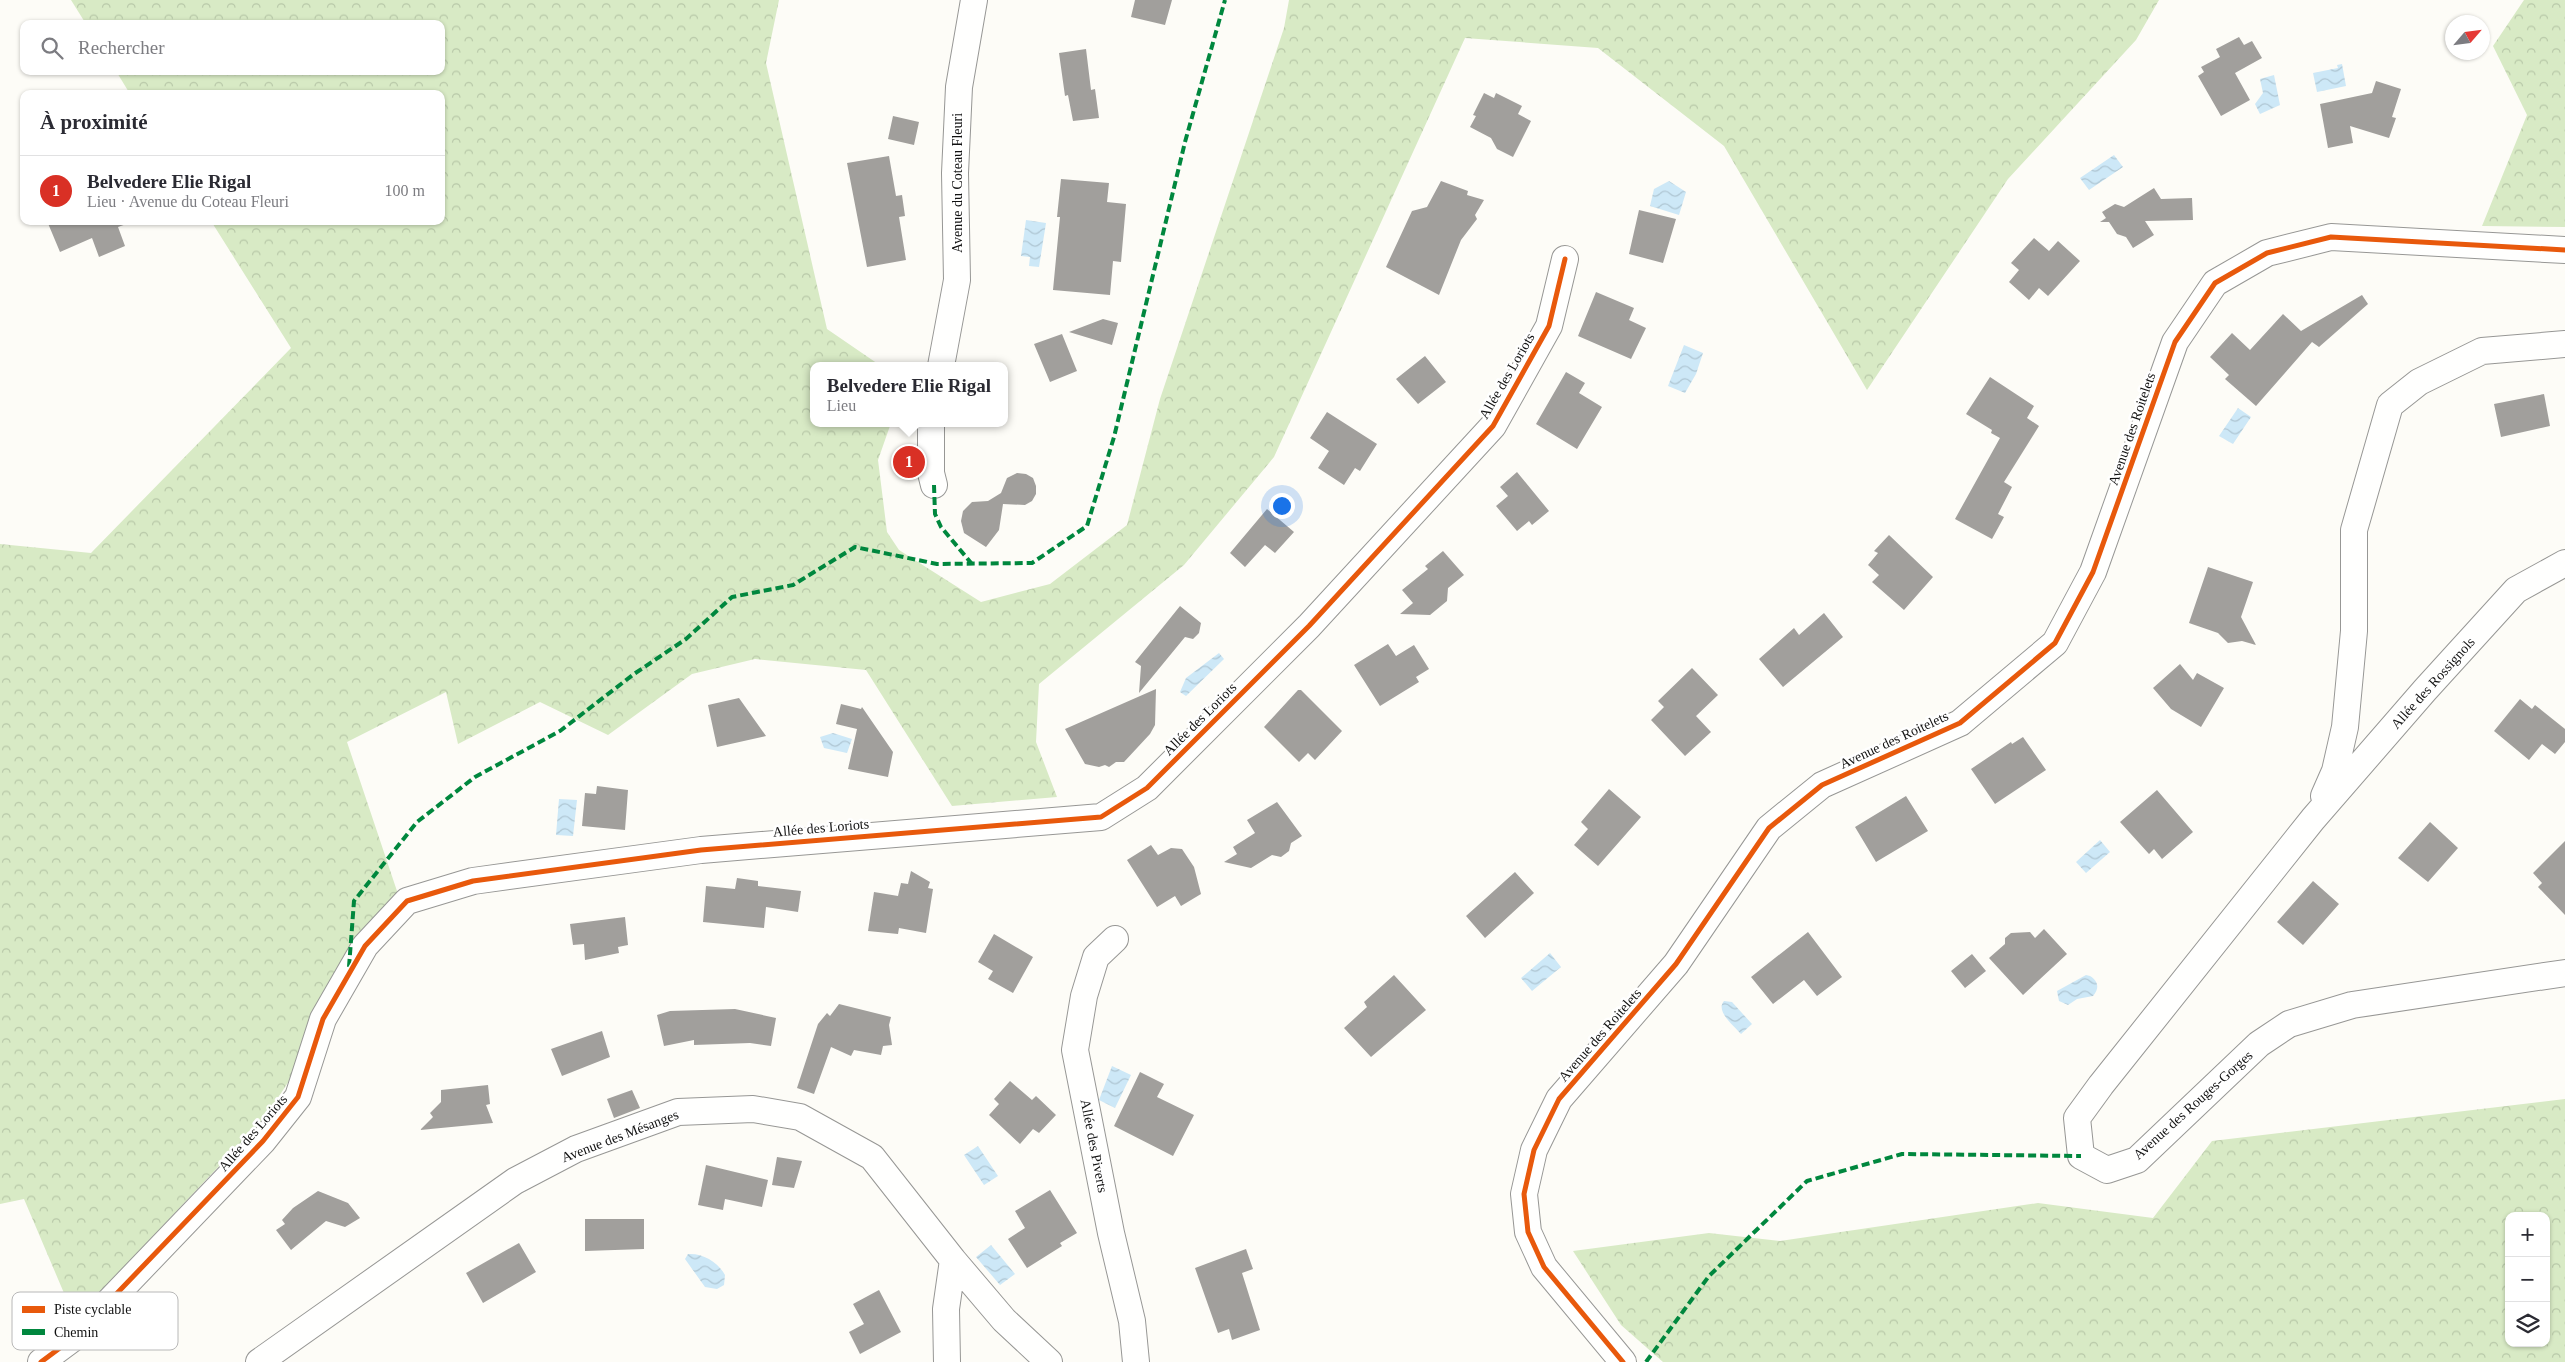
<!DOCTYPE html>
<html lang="fr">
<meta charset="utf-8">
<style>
body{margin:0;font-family:Georgia,serif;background:#f7f7f7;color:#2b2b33}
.controls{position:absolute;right:15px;bottom:15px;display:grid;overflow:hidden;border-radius:10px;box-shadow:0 1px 4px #0004}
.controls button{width:45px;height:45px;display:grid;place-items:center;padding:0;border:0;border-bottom:1px solid #e1e1e2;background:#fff;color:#2b2b33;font:25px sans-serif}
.compass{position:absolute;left:2445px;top:15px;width:45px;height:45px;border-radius:50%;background:#fff;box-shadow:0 1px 4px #0004;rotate:62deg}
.you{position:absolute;left:1281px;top:505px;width:18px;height:18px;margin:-12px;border:4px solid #fff;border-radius:50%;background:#1a73e8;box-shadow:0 0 0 8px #1a73e833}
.badge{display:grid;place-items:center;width:32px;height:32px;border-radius:50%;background:#d93025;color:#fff;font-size:16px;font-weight:700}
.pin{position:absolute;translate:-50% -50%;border:2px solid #fff;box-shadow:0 1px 5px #0006}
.popup{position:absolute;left:810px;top:362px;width:198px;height:65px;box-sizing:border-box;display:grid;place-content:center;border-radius:10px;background:#fff;filter:drop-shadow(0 1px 4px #0005);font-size:16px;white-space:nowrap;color:#7c7c81}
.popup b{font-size:19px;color:#2b2b33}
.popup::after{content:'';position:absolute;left:50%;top:100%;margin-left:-10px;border:10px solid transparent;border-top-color:#fff}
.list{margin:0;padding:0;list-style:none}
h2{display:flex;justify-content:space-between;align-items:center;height:65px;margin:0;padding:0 20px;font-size:21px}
h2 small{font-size:16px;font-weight:400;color:#7c7c81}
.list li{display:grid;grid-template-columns:32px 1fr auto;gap:15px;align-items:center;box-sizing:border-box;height:70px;padding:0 20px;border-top:1px solid #e1e1e2}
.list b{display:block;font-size:19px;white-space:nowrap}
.list p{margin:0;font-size:16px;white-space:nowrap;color:#7c7c81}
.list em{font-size:16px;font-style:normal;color:#7c7c81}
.icon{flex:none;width:28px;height:28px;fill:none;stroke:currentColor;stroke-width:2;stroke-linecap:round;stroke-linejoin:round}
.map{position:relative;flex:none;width:2565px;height:1362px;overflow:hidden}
.search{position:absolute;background:#fff;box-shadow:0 1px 4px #0004;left:20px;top:20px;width:425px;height:55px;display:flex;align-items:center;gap:12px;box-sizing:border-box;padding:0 18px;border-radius:10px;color:#7c7c81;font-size:19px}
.panel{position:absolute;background:#fff;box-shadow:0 1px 4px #0004;left:20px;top:90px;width:425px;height:135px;border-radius:10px}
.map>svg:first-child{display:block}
</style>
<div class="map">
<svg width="2565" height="1362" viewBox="0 0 2565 1362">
<defs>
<pattern id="forest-crowns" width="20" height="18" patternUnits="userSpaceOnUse" patternTransform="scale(1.25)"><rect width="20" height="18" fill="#d8eac5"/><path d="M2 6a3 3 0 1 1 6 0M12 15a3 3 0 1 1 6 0" fill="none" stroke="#b8c8a8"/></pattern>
<pattern id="water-waves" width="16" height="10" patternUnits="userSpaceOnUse" patternTransform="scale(1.25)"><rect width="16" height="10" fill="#cde8f7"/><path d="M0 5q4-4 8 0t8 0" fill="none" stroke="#afc6d3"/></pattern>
</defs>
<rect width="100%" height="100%" fill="#fdfcf7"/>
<path fill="url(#forest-crowns)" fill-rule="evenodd" d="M 71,0 L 779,0 L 766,63 L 827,329 L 881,366 L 814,366 L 814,423 L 891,423 L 878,460 L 887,532 L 899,550 L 981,602 L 1050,584 L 1127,525 L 1160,399 L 1284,28 L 1289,0 L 2159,0 L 2136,40 L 2008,179 L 1867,390 L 1724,146 L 1598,48 L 1465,38 L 1274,457 L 1184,565 L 1039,684 L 1036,742 L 1057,797 L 952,806 L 866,670 L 755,659 L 692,674 L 608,735 L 540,702 L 458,744 L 446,692 L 347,742 L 398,894 L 333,1014 L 266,1116 L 75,1319 L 24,1199 L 0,1204 L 0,544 L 91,553 L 291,348 L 211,221 L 441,221 L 441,94 L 130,94 L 116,71 L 441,71 L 441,24 L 86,24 Z
M 2524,0 L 2565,0 L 2565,227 L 2482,226 L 2527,115 L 2493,46 Z
M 2565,1099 L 2565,1362 L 1663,1362 L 1621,1325 L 1573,1251 L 1709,1233 L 1780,1241 L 2038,1203 L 2153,1218 L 2212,1141 ZM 2509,1216 L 2546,1216 L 2546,1343 L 2509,1343 Z"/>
<path fill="url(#water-waves)" d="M 2342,64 L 2346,86 L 2317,92 L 2313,73 L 2338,68 L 2337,65 Z
M 2274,75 L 2280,105 L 2260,114 L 2255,104 L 2263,93 L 2260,79 Z
M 2114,155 L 2123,167 L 2089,190 L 2080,178 Z
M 1669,181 L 1686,192 L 1679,215 L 1650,206 L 1654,189 Z
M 1026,220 L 1046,223 L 1039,267 L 1029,266 L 1030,257 L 1021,256 Z
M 1684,345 L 1703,353 L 1696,374 L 1685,393 L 1668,386 Z
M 2238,408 L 2251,417 L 2233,444 L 2219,436 Z
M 1219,653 L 1224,659 L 1186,696 L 1180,692 L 1186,678 Z
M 833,733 L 852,739 L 847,753 L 824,748 L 820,737 Z
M 559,799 L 577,800 L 573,836 L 556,835 Z
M 2100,840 L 2110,852 L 2086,873 L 2076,862 Z
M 1550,953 L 1561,967 L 1532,991 L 1521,978 Z
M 2086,975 L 2090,976 C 2098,981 2100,988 2093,996 L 2077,999 L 2068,1005 L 2059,1001 L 2057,991 Z
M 1724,1001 L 1732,1002 L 1752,1024 L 1741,1034 C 1734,1026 1715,1011 1724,1001 Z
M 1112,1066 L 1131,1075 L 1115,1108 L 1099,1100 Z
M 978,1146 L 998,1176 L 984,1185 L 964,1155 Z
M 991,1245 L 1015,1274 L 1000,1285 L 976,1257 Z
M 688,1254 C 703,1253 718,1262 725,1275 L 724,1285 L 717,1289 L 705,1287 L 685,1259 Z"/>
<path fill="#a19f9c" d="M 1135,0 L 1172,0 L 1165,25 L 1131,17 Z
M 2239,37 L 2244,45 L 2252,41 L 2262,58 L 2235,73 L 2250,100 L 2221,116 L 2198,76 L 2204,72 L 2201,67 L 2220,57 L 2216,49 Z
M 1086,49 L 1091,90 L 1095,89 L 1099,118 L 1073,121 L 1068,95 L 1065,96 L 1059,53 Z
M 2376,81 L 2401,89 L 2392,117 L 2396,118 L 2389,138 L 2350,126 L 2353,143 L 2328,148 L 2320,104 L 2372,93 Z
M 1484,93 L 1494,98 L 1496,93 L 1522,106 L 1518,114 L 1531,121 L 1513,157 L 1497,149 L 1491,138 L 1470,127 L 1476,116 L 1473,115 Z
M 893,116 L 919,122 L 914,145 L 888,139 Z
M 889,156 L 896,196 L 902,195 L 905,216 L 899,217 L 906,260 L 867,267 L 847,163 Z
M 1061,179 L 1109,183 L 1107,202 L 1126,204 L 1121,262 L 1113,261 L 1110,295 L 1053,290 L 1060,217 L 1057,217 Z
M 1441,181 L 1468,191 L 1467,195 L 1484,200 L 1475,215 L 1477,219 L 1461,240 L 1439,295 L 1386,267 L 1412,211 L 1427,207 Z
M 2154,188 L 2161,199 L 2192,198 L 2193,220 L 2145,221 L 2154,235 L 2133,248 L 2126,237 L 2117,234 L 2109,222 L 2100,222 L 2106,218 L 2102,212 L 2115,204 L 2124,207 Z
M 1639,210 L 1676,219 L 1663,263 L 1629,254 Z
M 47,221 L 132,221 L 132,222 L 118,227 L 125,246 L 99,257 L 92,238 L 60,252 Z
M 2034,238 L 2049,251 L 2058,241 L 2080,261 L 2048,296 L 2039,288 L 2029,300 L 2009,282 L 2019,270 L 2011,263 Z
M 1596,292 L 1634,308 L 1629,320 L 1646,328 L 1631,359 L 1578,336 Z
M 2362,295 L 2368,304 L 2319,347 L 2312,342 L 2256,406 L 2225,379 L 2229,375 L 2210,357 L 2232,333 L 2250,350 L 2283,314 L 2301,331 Z
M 1103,319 L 1118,323 L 1112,345 L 1069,332 Z
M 1062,334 L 1077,371 L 1050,382 L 1034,344 Z
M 1425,356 L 1446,382 L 1418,404 L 1396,379 Z
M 1566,372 L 1585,383 L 1579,393 L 1602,407 L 1577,449 L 1536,424 Z
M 1990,377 L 2034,406 L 2027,418 L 2039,426 L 2004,482 L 2012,487 L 1998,514 L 2004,517 L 1992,539 L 1955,519 L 2000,438 L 1991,433 L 1992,430 L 1966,414 Z
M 2544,394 L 2550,426 L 2501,437 L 2494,404 Z
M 1327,412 L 1377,444 L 1360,471 L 1355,468 L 1344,485 L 1318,468 L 1329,451 L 1310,438 Z
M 1517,472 L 1549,511 L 1532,525 L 1529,521 L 1517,531 L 1496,506 L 1508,496 L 1500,487 Z
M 1017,473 L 1026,474 L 1033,478 L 1036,486 L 1036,494 L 1032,501 L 1025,505 L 1003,504 L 999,530 L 986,547 L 964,533 L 961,521 L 963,511 L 972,502 L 988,501 L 1001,493 L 1007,478 Z
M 1267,509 L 1294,532 L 1275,553 L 1265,545 L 1245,567 L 1230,553 Z
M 1889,535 L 1933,577 L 1904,610 L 1872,582 L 1879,575 L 1868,565 L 1878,553 L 1874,551 Z
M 1443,551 L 1464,575 L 1448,588 L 1447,601 L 1430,615 L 1400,614 L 1413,603 L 1402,590 L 1428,569 L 1425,566 Z
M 2208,567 L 2253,582 L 2241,617 L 2256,645 L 2242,641 L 2228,643 L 2218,633 L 2189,623 Z
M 1180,606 L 1201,623 L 1199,633 L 1193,639 L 1185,637 L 1139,693 L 1141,666 L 1135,662 Z
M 1824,613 L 1843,637 L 1783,687 L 1759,659 L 1794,628 L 1799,635 Z
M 1388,644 L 1396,656 L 1414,645 L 1429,669 L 1416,677 L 1419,682 L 1380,706 L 1354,665 Z
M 2180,664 L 2193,680 L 2197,673 L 2224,688 L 2201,727 L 2171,709 L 2153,688 Z
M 1692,668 L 1718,695 L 1696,716 L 1711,732 L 1685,756 L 1651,720 L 1664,707 L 1658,701 Z
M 1156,689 L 1155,725 L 1150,734 L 1124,762 L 1116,762 L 1109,767 L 1105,765 L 1099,767 L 1085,764 L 1065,729 Z
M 1298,690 L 1301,690 L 1342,731 L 1315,760 L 1308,753 L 1299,762 L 1264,727 Z
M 739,698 L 766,736 L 717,747 L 708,705 Z
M 2520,699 L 2532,709 L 2535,705 L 2565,729 L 2565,742 L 2555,754 L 2542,744 L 2529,760 L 2494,731 Z
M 841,704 L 861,709 L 862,707 L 893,752 L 888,777 L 848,769 L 857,729 L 836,724 Z
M 2023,737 L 2046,770 L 1995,804 L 1971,769 L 2011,742 L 2012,744 Z
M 597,786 L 628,790 L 625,830 L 582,826 L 585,793 L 596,794 Z
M 1609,789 L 1641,817 L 1598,866 L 1574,845 L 1588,829 L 1581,822 Z
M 2157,790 L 2193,832 L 2162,859 L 2154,849 L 2149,854 L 2120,822 Z
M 1906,796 L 1928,831 L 1876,862 L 1855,827 Z
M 1277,802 L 1302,836 L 1291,843 L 1289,851 L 1281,857 L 1272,855 L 1251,868 L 1224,862 L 1237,854 L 1233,847 L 1255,833 L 1247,820 Z
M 2430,822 L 2458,848 L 2428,882 L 2398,858 Z
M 2565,841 L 2565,915 L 2538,887 L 2542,883 L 2533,873 Z
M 1151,845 L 1158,855 L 1171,848 L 1182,849 L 1194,867 L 1201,894 L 1181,906 L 1175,896 L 1157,907 L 1127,860 Z
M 911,871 L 930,882 L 928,888 L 933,889 L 926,933 L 899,928 L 898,934 L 868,931 L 874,892 L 898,896 L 901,883 L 908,884 Z
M 1515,872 L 1534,893 L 1485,938 L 1466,916 Z
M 737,878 L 758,881 L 758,886 L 801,891 L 798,912 L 766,907 L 764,928 L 703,922 L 706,886 L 735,889 Z
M 2313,881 L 2339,904 L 2303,945 L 2277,922 Z
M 625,917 L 628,945 L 618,947 L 619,953 L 585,960 L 584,944 L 573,945 L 570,924 Z
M 2044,929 L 2067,954 L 2023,995 L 1989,958 L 2005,944 L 2005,938 L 2011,933 L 2030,932 L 2035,938 Z
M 1808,932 L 1842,977 L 1817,996 L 1804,980 L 1773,1004 L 1751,977 Z
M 994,934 L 1033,957 L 1013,993 L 988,979 L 993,971 L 978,962 Z
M 1972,954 L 1986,971 L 1965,988 L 1951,971 Z
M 1394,975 L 1426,1010 L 1371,1057 L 1344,1028 L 1367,1007 L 1364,1002 Z
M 839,1004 L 891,1017 L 889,1025 L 892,1045 L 883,1046 L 881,1055 L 854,1050 L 851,1056 L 831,1047 L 814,1094 L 797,1088 L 818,1024 L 827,1013 L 830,1016 Z
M 735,1009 L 776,1018 L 771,1046 L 750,1043 L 694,1045 L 694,1040 L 664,1046 L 657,1015 L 670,1011 Z
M 602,1031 L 610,1057 L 562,1076 L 551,1049 Z
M 1140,1072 L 1164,1084 L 1157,1097 L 1194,1115 L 1173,1156 L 1114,1126 Z
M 1010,1081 L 1032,1100 L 1036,1096 L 1056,1115 L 1039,1133 L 1033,1129 L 1020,1144 L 989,1115 L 999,1104 L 994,1099 Z
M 488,1085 L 490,1104 L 486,1105 L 493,1123 L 420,1130 L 433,1117 L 430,1113 L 441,1102 L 441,1090 Z
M 632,1090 L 640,1108 L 614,1118 L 607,1099 Z
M 777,1157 L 802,1161 L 794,1188 L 772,1185 Z
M 706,1165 L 768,1180 L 762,1207 L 725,1199 L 723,1210 L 698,1205 Z
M 1050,1190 L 1077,1233 L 1060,1243 L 1062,1246 L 1027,1268 L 1008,1239 L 1025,1228 L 1015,1211 Z
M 318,1191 L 348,1203 L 360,1218 L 345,1227 L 326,1221 L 291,1250 L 276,1230 L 285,1224 L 282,1220 L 293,1208 Z
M 585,1219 L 644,1219 L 644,1249 L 585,1251 Z
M 519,1243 L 536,1272 L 483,1303 L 466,1273 Z
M 1246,1249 L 1253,1269 L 1242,1273 L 1260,1330 L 1232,1340 L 1229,1329 L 1218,1333 L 1195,1268 Z
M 879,1290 L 901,1332 L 860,1354 L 849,1332 L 864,1324 L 853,1304 Z"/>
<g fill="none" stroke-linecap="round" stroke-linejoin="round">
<g stroke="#979795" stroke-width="28">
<path id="minor" d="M 941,366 L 957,280 L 955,173 L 959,87 L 974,0
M 931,423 L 931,473 L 934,485
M 2565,563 L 2516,590 L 2425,690 L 2313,819 L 2101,1085 L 2077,1118 L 2081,1156 L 2107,1170 L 2137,1160 L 2259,1044 L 2289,1024 L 2352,1005 L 2565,973
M 2324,796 L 2335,771 L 2345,727 L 2354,631 L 2354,530 L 2390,405 L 2419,382 L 2482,351 L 2565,344
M 1115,939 L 1096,957 L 1084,996 L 1075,1050 L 1111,1233 L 1132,1321 L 1136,1362
M 41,1362 L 76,1336 L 263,1141 L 298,1097 L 323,1019 L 365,946 L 407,901 L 473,881 L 701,850 L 1101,817 L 1147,788 L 1309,626 L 1493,426 L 1549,326 L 1565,259
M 259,1362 L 515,1181 L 576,1149 L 678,1112 L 753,1109 L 800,1117 L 872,1157 L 953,1260 L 1004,1320 L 1049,1362
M 947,1362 L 946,1309 L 953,1260
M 1623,1362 L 1544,1267 L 1528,1232 L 1524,1194 L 1534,1150 L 1559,1099 L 1676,964 L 1769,828 L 1822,785 L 1960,723 L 2055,643 L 2093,572 L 2175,342 L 2215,283 L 2267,253 L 2331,237 L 2565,250"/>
</g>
<use href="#minor" stroke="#fffffe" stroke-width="26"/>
<path stroke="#00873e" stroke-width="4" stroke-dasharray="8 4" stroke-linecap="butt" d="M 934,485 L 935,514 L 941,527 L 972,564
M 349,967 L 354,901 L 417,822 L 475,777 L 560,731 L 634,674 L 686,639 L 732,597 L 793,585 L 855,547 L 937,564 L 1032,563 L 1087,526 L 1114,437 L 1185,142 L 1225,0
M 1646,1362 L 1709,1276 L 1807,1181 L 1902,1154 L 2081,1156"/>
<g stroke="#fff" stroke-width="8">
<path id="cycleway" d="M 41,1362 L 76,1336 L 263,1141 L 298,1097 L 323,1019 L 365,946 L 407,901 L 473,881 L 701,850 L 1101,817 L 1147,788 L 1309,626 L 1493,426 L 1549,326 L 1565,259
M 1623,1362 L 1544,1267 L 1528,1232 L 1524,1194 L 1534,1150 L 1559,1099 L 1676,964 L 1769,828 L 1822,785 L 1960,723 L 2055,643 L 2093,572 L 2175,342 L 2215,283 L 2267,253 L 2331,237 L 2565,250"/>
</g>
<use href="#cycleway" stroke="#e8590c" stroke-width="5"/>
</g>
<g text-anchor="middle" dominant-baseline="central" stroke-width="5" stroke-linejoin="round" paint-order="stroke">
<g font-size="14" fill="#111" stroke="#fff">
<text transform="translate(957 183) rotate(-90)">Avenue du Coteau Fleuri</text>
<text transform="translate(1507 376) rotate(-60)">Allée des Loriots</text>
<text transform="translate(2132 429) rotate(-71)">Avenue des Roitelets</text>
<text transform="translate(2433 683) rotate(-48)">Allée des Rossignols</text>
<text transform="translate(1200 719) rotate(-45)">Allée des Loriots</text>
<text transform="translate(1894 740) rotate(-25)">Avenue des Roitelets</text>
<text transform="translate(821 828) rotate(-5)">Allée des Loriots</text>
<text transform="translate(1600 1035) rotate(-49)">Avenue des Roitelets</text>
<text transform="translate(2193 1105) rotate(-42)">Avenue des Rouges-Gorges</text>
<text transform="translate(253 1133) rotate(-49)">Allée des Loriots</text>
<text transform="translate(620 1136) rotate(-21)">Avenue des Mésanges</text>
<text transform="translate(1094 1146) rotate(79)">Allée des Piverts</text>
</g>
</g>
<rect x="12" y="1292" width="166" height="58" rx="8" fill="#fff" stroke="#b8b8b8" stroke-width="1"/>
<rect x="22" y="1306" width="23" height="7" fill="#e8590c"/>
<rect x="22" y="1329" width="23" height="6" fill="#00873e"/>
<g font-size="14" fill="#111">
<text x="54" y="1314">Piste cyclable</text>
<text x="54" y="1337">Chemin</text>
</g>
</svg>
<div class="controls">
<button>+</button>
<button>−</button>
<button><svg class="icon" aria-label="layers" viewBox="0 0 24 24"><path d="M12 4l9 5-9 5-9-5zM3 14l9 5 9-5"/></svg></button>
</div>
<svg class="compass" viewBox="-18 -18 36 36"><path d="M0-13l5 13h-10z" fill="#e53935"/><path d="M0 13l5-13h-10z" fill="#7c7c81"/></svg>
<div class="you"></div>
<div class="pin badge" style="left:909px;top:462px">1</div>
<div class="popup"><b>Belvedere Elie Rigal</b>Lieu</div>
<div class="search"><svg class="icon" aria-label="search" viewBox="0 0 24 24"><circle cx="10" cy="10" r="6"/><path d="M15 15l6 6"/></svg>Rechercher</div>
<section class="panel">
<h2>À proximité<small></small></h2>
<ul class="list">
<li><span class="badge">1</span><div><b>Belvedere Elie Rigal</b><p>Lieu · Avenue du Coteau Fleuri</p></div><em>100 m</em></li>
</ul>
</section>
</div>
